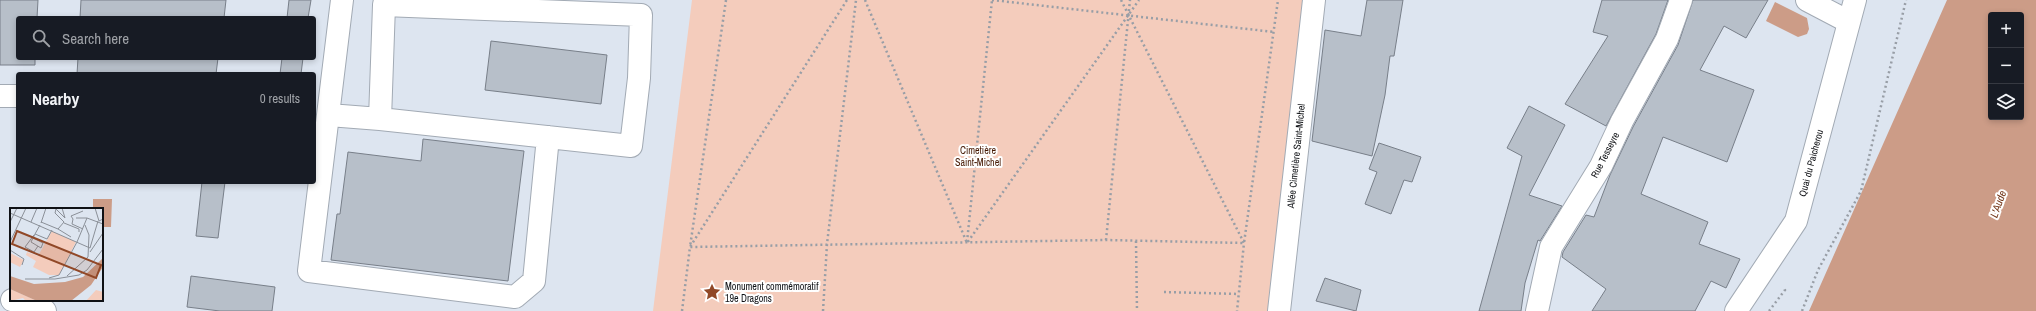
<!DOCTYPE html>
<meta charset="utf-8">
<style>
body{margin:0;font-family:"Archivo Narrow",sans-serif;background:#242831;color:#f1f3f6}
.controls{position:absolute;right:12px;top:12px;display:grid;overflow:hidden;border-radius:4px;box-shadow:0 2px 6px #0003}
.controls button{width:36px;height:36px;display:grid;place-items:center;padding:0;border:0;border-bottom:1px solid #363941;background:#171b24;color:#f1f3f6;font:20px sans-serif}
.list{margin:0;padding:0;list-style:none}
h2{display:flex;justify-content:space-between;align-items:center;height:52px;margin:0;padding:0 16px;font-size:17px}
h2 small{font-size:13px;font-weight:400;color:#9ea1a6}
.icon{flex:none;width:22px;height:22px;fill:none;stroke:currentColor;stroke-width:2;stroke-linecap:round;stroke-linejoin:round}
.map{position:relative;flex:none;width:2036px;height:311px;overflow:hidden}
.search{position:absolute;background:#171b24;box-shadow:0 2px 6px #0003;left:16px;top:16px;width:300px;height:44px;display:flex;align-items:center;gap:10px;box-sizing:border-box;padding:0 14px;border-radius:4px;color:#9ea1a6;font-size:15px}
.panel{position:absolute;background:#171b24;box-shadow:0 2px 6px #0003;left:16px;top:72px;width:300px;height:112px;border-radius:4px}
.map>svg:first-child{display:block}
</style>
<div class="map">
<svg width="2036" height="311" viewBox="0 0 2036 311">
<rect width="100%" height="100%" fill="#dde5f0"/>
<path fill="#f4ccbc" d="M 692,0 L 1304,0 L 1268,311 L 653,311 Z"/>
<path fill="#cc9c87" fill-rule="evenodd" d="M 1947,0 L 2036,0 L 2036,311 L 1809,311 ZM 1991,15 L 2021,15 L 2021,117 L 1991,117 Z
M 1775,2 L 1807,18 L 1809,29 L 1807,34 L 1798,37 L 1766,21 Z
M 93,199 L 112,199 L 111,227 L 102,227 L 102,209 L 93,209 Z"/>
<path fill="#b7bfc9" stroke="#787f89" d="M 0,0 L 38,0 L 37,18 L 18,18 L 18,58 L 35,58 L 35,65 L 0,65 Z
M 81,0 L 226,0 L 224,18 L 80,18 Z
M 289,0 L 311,0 L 308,18 L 287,18 Z
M 1367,0 L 1403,0 L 1394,56 L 1390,56 L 1385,95 L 1372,156 L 1312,141 L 1325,30 L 1361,36 Z
M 1602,0 L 1668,0 L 1656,34 L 1606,126 L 1565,104 L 1608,36 L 1593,32 Z
M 1693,0 L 1768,0 L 1746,38 L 1724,26 L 1700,70 L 1754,90 L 1727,162 L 1663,137 L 1641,194 L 1708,222 L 1699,244 L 1740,259 L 1726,288 L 1711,281 L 1695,311 L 1592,311 L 1606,289 L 1562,257 L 1563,252 L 1586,215 L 1594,217 L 1610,175 L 1633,127 L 1678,45 Z
M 491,41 L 607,55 L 601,104 L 485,90 Z
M 78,58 L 218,58 L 216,74 L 77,74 Z
M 282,58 L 303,58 L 301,74 L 280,74 Z
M 1529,106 L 1565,125 L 1529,195 L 1562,206 L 1540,241 L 1538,240 L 1525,283 L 1521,311 L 1479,311 L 1522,156 L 1507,148 Z
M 423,139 L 524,151 L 508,281 L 331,260 L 337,214 L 340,214 L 348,152 L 421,161 Z
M 1379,143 L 1421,157 L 1412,182 L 1404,180 L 1391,214 L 1365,204 L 1377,172 L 1369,169 Z
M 202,182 L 225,182 L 218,238 L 196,236 Z
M 191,276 L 275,287 L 272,311 L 220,311 L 187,307 Z
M 1325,278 L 1361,290 L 1356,311 L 1316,301 Z"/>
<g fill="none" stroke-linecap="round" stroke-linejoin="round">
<g stroke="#a2aab4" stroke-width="24">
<path id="minor" d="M 342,0 L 309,271 L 515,297 L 534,281 L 548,137
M 1807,0 L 1849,22
M 384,5 L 380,119 L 631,146 L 639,78 L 641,15 L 384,5 L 385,0
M 0,96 L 18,96
M 329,115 L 380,119
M 12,300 L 45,311
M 1279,311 L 1314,0
M 1537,311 L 1551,247 L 1601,166 L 1622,121 L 1667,39 L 1681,0
M 1736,311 L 1796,221 L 1855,0"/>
</g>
<path stroke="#989ea6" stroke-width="2.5" stroke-dasharray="2 3" stroke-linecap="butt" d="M 726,0 L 690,247 L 1106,240 L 1244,243 L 1278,0
M 865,0 L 967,243 L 1139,0
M 992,0 L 1274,32
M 1121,0 L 1244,243 L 1237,311
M 1106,240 L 1130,0
M 1136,241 L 1137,311
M 967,242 L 992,0
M 1164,292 L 1239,294
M 682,311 L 690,247 L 847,0
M 823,311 L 827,244 L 856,0
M 1769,311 L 1785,290 L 1782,288
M 1802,311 L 1818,270 L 1861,191 L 1906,0"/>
<use href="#minor" stroke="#fff" stroke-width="22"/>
</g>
<defs>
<g id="sight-bare" transform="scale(1.38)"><path d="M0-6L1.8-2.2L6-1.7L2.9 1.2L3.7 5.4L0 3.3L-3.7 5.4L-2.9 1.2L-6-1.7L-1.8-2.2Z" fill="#914827" stroke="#fff" stroke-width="2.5" paint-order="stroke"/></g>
</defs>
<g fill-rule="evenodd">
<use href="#sight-bare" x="712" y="292"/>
</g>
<g text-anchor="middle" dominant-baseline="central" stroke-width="4" stroke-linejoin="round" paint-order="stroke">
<g font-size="10" fill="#461903" stroke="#fff">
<text x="978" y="150">Cimetière<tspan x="978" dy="12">Saint-Michel</tspan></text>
</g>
<g font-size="10" fill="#0f1115" stroke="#fff">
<text transform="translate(1605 155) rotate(-63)">Rue Tesseyre</text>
<text transform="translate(1296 156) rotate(-84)">Allée Cimetière Saint-Michel</text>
<text transform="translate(1811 163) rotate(-75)">Quai du Paicherou</text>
</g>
<g font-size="10" fill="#0f1115" stroke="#fff" text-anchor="start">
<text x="725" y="286">Monument commémoratif<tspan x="725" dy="12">19e Dragons</tspan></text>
</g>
<g font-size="11" font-style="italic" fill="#733619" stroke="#fff">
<text transform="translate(1998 204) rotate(-70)">L'Aude</text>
</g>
</g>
<g transform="translate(10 208)">
<rect width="93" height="93" fill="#dde5f0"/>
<path d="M 42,23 L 66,34 L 49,67 L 39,67 L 23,59 L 26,53 L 16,47 L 17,44 L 28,48 ZM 0,45 L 14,52 L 10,59 L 0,54 ZM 0,81 L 25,92 L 27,93 L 16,93 L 13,90 L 0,93 ZM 86,82 L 93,84 L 93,93 L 76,93 Z" fill="#f4ccbc"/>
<path d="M 93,50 L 93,59 L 81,77 L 61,93 L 27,93 L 0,81 L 0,68 L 24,76 L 55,74 L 73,69 Z" fill="#cc9c87"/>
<path fill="none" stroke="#8b9098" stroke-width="1" d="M 85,0 L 89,13 L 93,11M 46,1 L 55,10 L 52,0M 73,3 L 61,8 L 63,11 L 62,16 L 73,21M 0,5 L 80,40 L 88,13M 66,10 L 77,10 L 93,16M 0,14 L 7,0M 21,14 L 27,0M 31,14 L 48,21 L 54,14 L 45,5 L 46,1M 31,15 L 36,0M 54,15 L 69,21 L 69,24M 30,17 L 25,26 L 37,31 L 42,22M 48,21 L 61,29M 24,27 L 15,39 L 24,44 L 28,38M 23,30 L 21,34 L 31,40 L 33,35 L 23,30 L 25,26M 0,34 L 16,0M 67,34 L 77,10M 0,42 L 14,51 L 12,57M 80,44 L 93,25M 57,68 L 78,49 L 79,27 L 75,17M 39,70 L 49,67 L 67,34M 15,71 L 45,71 L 69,67 L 77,62 L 93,41"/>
<path fill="#914827" fill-opacity="0.15" stroke="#914827" stroke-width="2" d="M 7,23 L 91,57 L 86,70 L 2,36 Z"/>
<rect width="93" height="93" fill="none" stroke="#0f1115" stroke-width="2"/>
</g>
</svg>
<div class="controls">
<button>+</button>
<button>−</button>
<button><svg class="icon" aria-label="layers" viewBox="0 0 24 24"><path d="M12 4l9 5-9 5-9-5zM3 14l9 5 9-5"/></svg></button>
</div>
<div class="search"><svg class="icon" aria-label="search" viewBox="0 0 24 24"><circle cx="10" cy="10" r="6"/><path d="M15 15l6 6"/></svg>Search here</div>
<section class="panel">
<h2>Nearby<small>0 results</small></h2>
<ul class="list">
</ul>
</section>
</div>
